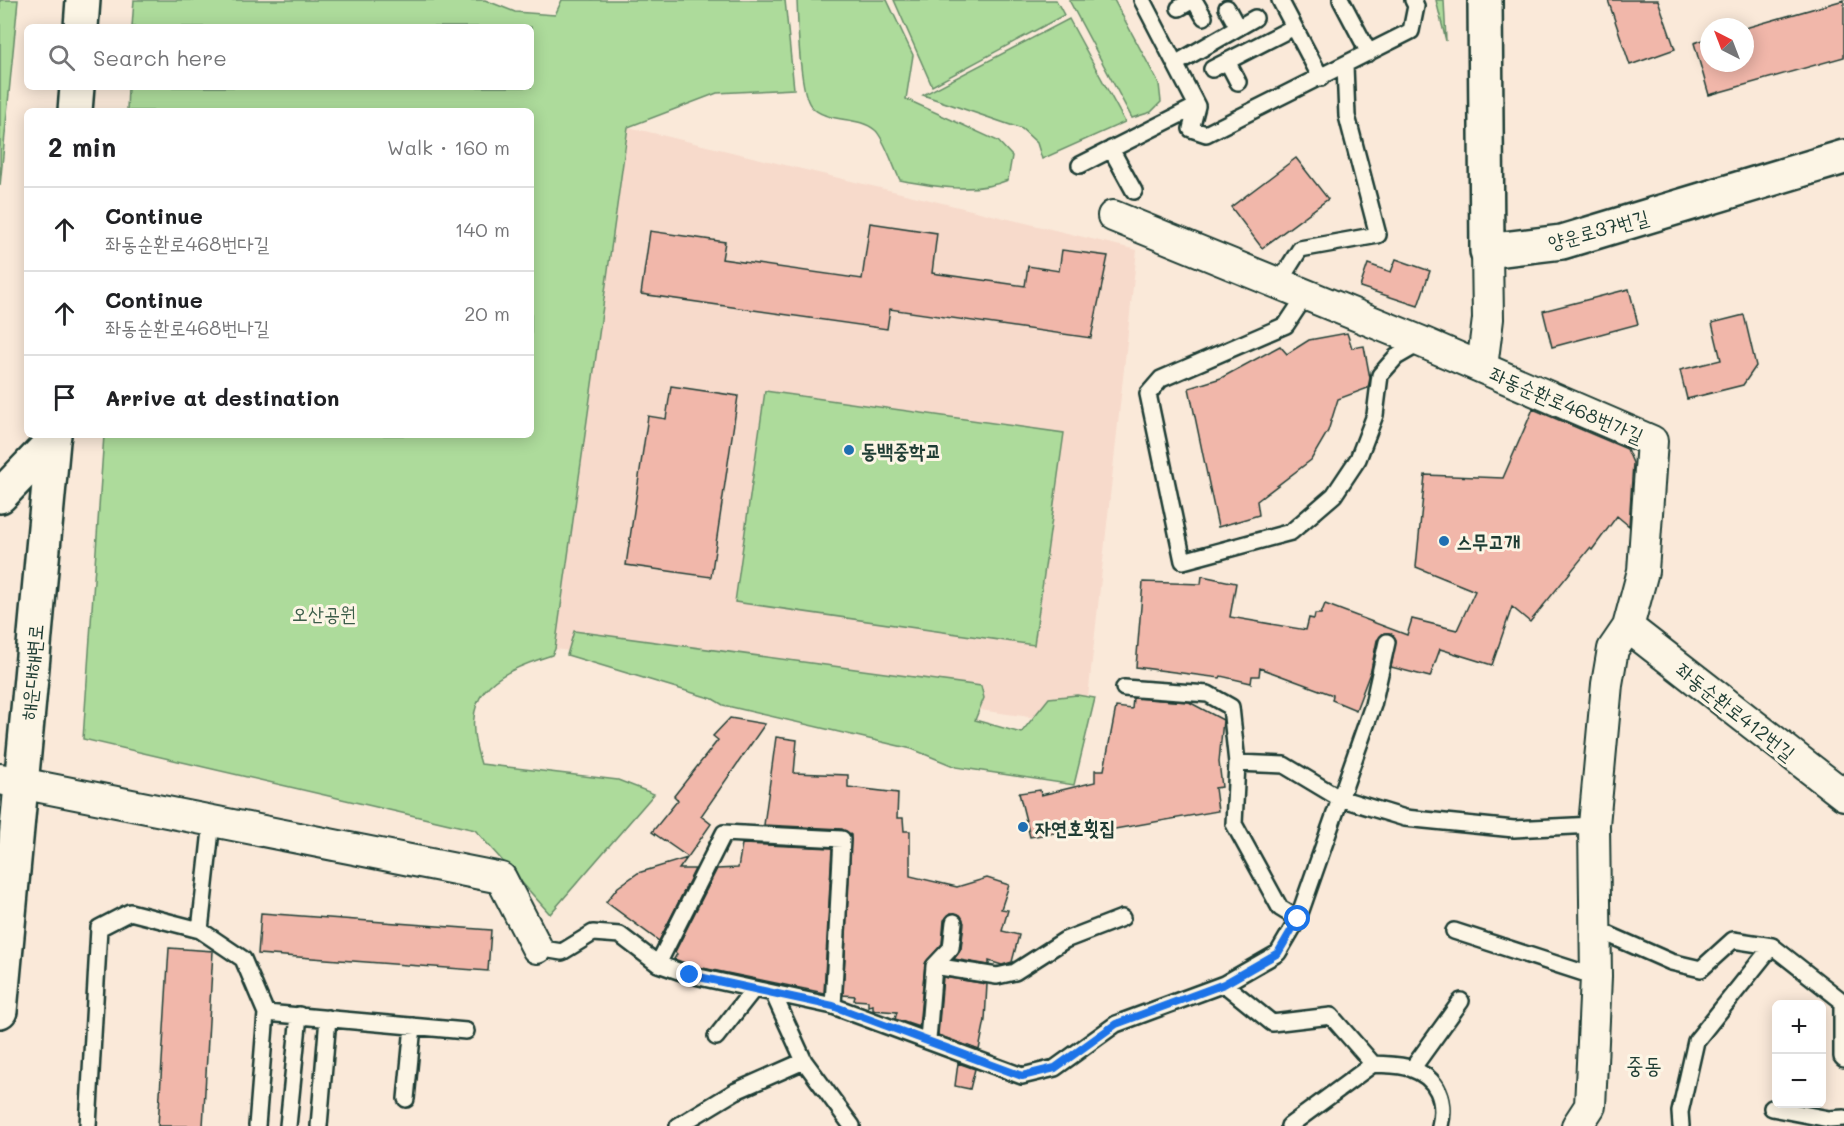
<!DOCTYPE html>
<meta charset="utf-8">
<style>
body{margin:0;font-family:Mali,"Poor Story",sans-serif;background:#f6f6f6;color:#202124}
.controls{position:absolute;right:18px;bottom:18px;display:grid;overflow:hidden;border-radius:9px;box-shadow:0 3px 15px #0003}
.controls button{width:54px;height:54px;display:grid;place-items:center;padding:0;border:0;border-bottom:2px solid #e0e0e0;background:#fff;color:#202124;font:30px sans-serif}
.compass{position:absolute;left:1700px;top:18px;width:54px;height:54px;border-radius:50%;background:#fff;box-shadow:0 3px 15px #0003;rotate:318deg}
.stop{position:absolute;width:18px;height:18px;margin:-14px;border:4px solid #1a73e8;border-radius:50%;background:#fff}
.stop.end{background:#1a73e8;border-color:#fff;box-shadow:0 2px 6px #0008}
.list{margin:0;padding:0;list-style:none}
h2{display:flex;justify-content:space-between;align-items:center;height:78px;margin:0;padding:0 24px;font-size:26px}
h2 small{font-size:20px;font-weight:400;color:#757577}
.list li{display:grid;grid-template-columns:39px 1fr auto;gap:18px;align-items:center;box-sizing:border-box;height:84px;padding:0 24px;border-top:2px solid #e0e0e0}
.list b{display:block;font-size:22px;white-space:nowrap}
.list p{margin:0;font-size:20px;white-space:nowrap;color:#757577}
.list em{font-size:20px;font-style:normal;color:#757577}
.icon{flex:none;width:33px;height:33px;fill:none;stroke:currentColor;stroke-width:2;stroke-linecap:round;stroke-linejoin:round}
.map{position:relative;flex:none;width:1844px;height:1126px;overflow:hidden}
.search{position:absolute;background:#fff;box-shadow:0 3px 15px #0003;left:24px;top:24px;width:510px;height:66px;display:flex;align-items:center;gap:15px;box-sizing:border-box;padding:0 21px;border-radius:9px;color:#757577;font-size:22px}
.panel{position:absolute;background:#fff;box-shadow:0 3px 15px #0003;left:24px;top:108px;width:510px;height:330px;border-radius:9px}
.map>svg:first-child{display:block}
</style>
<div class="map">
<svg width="1844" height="1126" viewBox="0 0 1844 1126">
<rect width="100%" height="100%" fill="#fae9d9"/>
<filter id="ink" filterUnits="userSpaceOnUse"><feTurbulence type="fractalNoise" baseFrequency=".0167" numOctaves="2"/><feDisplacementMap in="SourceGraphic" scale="12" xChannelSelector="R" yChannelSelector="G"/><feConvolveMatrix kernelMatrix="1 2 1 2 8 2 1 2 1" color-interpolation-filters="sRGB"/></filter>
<g filter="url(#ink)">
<path fill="#f7dacb" d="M 628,127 L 1137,250 L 1085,725 L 555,649 Z"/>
<path fill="#addb9b" stroke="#668c68" stroke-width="1.5" d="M 0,0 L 18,0 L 0,186 Z
M 134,0 L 485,0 L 515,12 L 555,15 L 562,0 L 785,0 L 794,89 L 717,93 L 628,127 L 555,649 L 552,655 C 490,675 458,694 481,764 L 618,780 L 654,794 L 550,914 L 475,830 L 83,739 L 104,435 L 531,435 L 531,111 L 127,111 L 128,87 L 531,87 L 531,27 L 132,27 Z
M 797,0 L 887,0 L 913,55 L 906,99 L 998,141 L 1012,156 L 1008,180 C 975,194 935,187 900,180 C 894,169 884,137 875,130 C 858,115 826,124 811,106 C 799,92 798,21 797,0 Z
M 894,0 L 1056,0 L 1064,15 L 932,86 Z
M 1069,0 L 1114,0 L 1159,84 L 1161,102 L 1151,112 L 1132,118 Z
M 1436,0 L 1444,0 L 1446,41 Z
M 1069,19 L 1125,122 L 1042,159 L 1037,143 L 1022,129 L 923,95 Z
M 765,391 L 1064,433 L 1034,645 L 735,602 Z
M 574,631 L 981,686 L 984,698 L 975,720 L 1021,733 L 1049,698 L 1077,695 L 1095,698 L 1074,785 L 956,767 L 912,749 L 723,705 L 713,699 L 567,655 Z"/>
<path fill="#f1b7aa" stroke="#1f3d34" stroke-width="1.5" d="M 1608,0 L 1658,0 L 1675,49 L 1630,65 Z
M 1844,0 L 1844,57 L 1709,95 L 1694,43 L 1709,38 L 1709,63 L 1745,63 L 1745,28 Z
M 1296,158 L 1328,199 L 1262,248 L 1231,207 Z
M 870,223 L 937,233 L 932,273 L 1025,286 L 1028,266 L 1059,271 L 1062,250 L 1108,256 L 1091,338 L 890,309 L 887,329 L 641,294 L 650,231 L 725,242 L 722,259 L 862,279 Z
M 1396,259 L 1430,271 L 1418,306 L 1360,287 L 1368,264 L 1391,272 Z
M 1629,289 L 1638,324 L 1552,347 L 1543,311 Z
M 1744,315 L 1756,366 L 1743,385 L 1687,399 L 1680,370 L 1721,360 L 1712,323 Z
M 1347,333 L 1352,348 L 1364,346 L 1370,378 L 1368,388 L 1338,399 L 1328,431 L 1311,460 L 1257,501 L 1259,515 L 1218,527 L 1189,388 L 1221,378 L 1280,346 L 1287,354 L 1309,340 Z
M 671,386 L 738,396 L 711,577 L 626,565 L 648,416 L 666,419 Z
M 1533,409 L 1627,449 L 1633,463 L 1629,526 L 1617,516 L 1592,550 L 1590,548 L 1530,622 L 1512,607 L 1492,665 L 1440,649 L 1430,677 L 1391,667 L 1396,640 L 1390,633 L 1384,633 L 1377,640 L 1371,670 L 1356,710 L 1332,700 L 1333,695 L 1260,668 L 1259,676 L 1252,676 L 1251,683 L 1221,676 L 1220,678 L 1136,667 L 1143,582 L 1201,584 L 1202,576 L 1236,583 L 1230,617 L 1306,630 L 1309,618 L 1314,619 L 1315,614 L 1321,614 L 1325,604 L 1407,635 L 1412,619 L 1457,630 L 1475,591 L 1416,567 L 1425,475 L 1503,478 Z
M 1133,698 L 1189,702 L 1223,720 L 1219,762 L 1222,787 L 1215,788 L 1218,811 L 1109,830 L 1092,831 L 1091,827 L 1030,837 L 1019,793 L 1040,790 L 1041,795 L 1095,782 L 1095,770 L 1104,770 L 1116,707 L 1132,709 Z
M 730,718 L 765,724 L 701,816 L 711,824 L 688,857 L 652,832 L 678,800 L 674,796 L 718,740 L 713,736 Z
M 776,737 L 797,740 L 794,773 L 848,775 L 848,787 L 898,793 L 897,818 L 903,818 L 904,831 L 910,831 L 910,876 L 957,887 L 987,878 L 1009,885 L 1001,909 L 1008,910 L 1002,931 L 1019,935 L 1012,962 L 1002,965 L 989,961 L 989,965 L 954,959 L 961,949 L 964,923 L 960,915 L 951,913 L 944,920 L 942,944 L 925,964 L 919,1027 L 895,1019 L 897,1012 L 873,1010 L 873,1005 L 868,1006 L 868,1001 L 854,1000 L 855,996 L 843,995 L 851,835 L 842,829 L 764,825 Z
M 742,844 L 832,848 L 824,993 L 693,966 L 674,959 L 677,954 L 675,952 L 717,869 L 738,868 Z
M 687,858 L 679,869 L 695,869 L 659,941 L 606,902 L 618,887 L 638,873 Z
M 261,913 L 491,930 L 488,971 L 258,954 Z
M 169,948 L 213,951 L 203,1126 L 158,1126 Z
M 943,977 L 987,984 L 985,1020 L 979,1050 L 938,1035 Z
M 958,1063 L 975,1069 L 970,1089 L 955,1086 Z"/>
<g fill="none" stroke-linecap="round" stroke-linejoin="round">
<g stroke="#1f3d34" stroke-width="20">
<path id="lane" d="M 1142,0 L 1197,106 L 1191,129 L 1206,134 L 1411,31 L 1416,6 L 1413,0
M 1194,0 L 1204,17
M 1280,0 L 1321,78
M 1341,0 L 1369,53
M 1179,8 L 1193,0
M 1227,8 L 1238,28
M 1227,61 L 1238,82
M 1175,64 L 1255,18
M 1212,69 L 1294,27
M 1111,149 L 1134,191
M 1080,165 L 1197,106
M 1278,284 L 1300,249 L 1378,235 L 1347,116 L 1345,66
M 1306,295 L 1286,325 L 1161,379 L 1148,394 L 1183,561 L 1291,532 L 1334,495 L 1358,459 L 1375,415 L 1380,375 L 1396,357 L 1422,342
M 1124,688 L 1208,694 L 1231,707 L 1237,763 L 1234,824 L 1280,908 L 1298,919
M 1237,763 L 1284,765 L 1339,798 L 1405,818 L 1514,829 L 1594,825
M 212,821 L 200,930 L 243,959 L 266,1013 L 466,1031
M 1596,929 L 1671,962 L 1701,969 L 1733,940 L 1772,946
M 1454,931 L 1596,977
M 537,948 L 562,952 L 593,933 L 620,935 L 658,964 L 690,975 L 833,1006 L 1022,1076 L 1055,1068 L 1116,1024 L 1224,984 L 1278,953 L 1298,919 L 1373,705 L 1387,642
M 658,964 L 724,833 L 842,839 L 833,1006
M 934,966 L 997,976 L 1015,972 L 1065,940 L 1122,918
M 1224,984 L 1272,1023 L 1331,1016 L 1373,1064 C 1385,1065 1401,1064 1412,1069 C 1438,1078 1446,1101 1440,1126
M 773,993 L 804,1061 L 852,1126
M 716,1037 L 753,990
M 928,1040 L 934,966 L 951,948 L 954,922
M 1412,1069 L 1461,1001
M 406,1099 L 413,1026
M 1772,1108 L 1829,1119 L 1844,1118
M 88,1126 L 99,928 L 130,912 L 200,930
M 257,1126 L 266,1013
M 288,1126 L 299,1015
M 319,1126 L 328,1018
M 678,1126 L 736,1091 L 804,1061
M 1289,1126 L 1373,1064
M 1681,1126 L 1680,1112 L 1696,1041 L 1772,946 L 1842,1001 L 1842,1057 L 1844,1059"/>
</g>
<g stroke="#1f3d34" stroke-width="34">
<path id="street" d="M 1113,216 L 1422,342 L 1652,441 L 1643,571 L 1628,627 L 1613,649 L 1607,684 L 1594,825 L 1596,977 L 1590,1106 L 1577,1126
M 1482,367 L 1488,319 L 1487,251
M 1628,627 L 1844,795
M 0,779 L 501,878 L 537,948"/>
</g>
<g stroke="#1f3d34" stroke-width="38">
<path id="secondary" d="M 1485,0 L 1487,251 L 1562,242 L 1844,157
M 81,27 L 83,0
M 75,111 L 77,87
M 0,496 L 53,441 L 54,435
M 0,1011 L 53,441"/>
</g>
<use href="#lane" stroke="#fcf5e5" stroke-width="15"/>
<use href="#street" stroke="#fcf5e5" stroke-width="30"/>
<use href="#secondary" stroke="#fcf5e5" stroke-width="33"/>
</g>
</g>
<g fill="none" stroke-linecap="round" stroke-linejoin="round" filter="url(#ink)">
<path stroke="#1a73e8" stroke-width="8" d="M 690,975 L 833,1006 L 1022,1076 L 1055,1068 L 1116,1024 L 1224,984 L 1278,953 L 1298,919"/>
</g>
<g fill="#1f6fb2" stroke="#fcf5e5" stroke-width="2">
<circle cx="849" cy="450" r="6"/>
<circle cx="1444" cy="541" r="6"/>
<circle cx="1023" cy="827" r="6"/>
</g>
<g text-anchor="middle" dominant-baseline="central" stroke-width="6" stroke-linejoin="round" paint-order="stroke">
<g font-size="20" fill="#1f3d34" stroke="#fcf5e5">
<text transform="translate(1598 229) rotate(-15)">양운로37번길</text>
<text transform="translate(1567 404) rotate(23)">좌동순환로468번가길</text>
<text transform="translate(31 672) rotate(-85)">해운대해변로</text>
<text transform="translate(1736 711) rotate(38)">좌동순환로412번길</text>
</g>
<g font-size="20" font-weight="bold" fill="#1f3d34" stroke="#fcf5e5" text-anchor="start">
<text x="861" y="450">동백중학교</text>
<text x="1456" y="541">스무고개</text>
<text x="1035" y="827">자연호횟집</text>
</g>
<g font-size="20" fill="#3b5d49" stroke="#fcf5e5">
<text x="324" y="613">오산공원</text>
</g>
<g font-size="22" fill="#1f3d34" stroke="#fcf5e5">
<text x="1644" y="1064">중동</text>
</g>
</g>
</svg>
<div class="controls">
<button>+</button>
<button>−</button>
</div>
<svg class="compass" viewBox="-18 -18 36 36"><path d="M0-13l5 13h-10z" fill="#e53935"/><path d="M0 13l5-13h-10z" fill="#757577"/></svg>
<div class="stop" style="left:1298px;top:919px"></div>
<div class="stop end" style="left:690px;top:975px"></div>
<div class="search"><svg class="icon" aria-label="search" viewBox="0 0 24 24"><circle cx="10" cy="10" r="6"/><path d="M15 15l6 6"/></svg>Search here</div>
<section class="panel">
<h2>2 min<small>Walk · 160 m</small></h2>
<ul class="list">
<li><svg class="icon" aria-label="ahead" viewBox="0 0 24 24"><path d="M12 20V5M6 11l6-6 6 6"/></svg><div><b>Continue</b><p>좌동순환로468번다길</p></div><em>140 m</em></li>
<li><svg class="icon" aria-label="ahead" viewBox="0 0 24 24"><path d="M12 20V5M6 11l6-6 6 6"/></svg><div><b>Continue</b><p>좌동순환로468번나길</p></div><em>20 m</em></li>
<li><svg class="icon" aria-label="arrive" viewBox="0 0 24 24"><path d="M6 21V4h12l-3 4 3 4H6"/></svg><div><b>Arrive at destination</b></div></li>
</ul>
</section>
</div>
